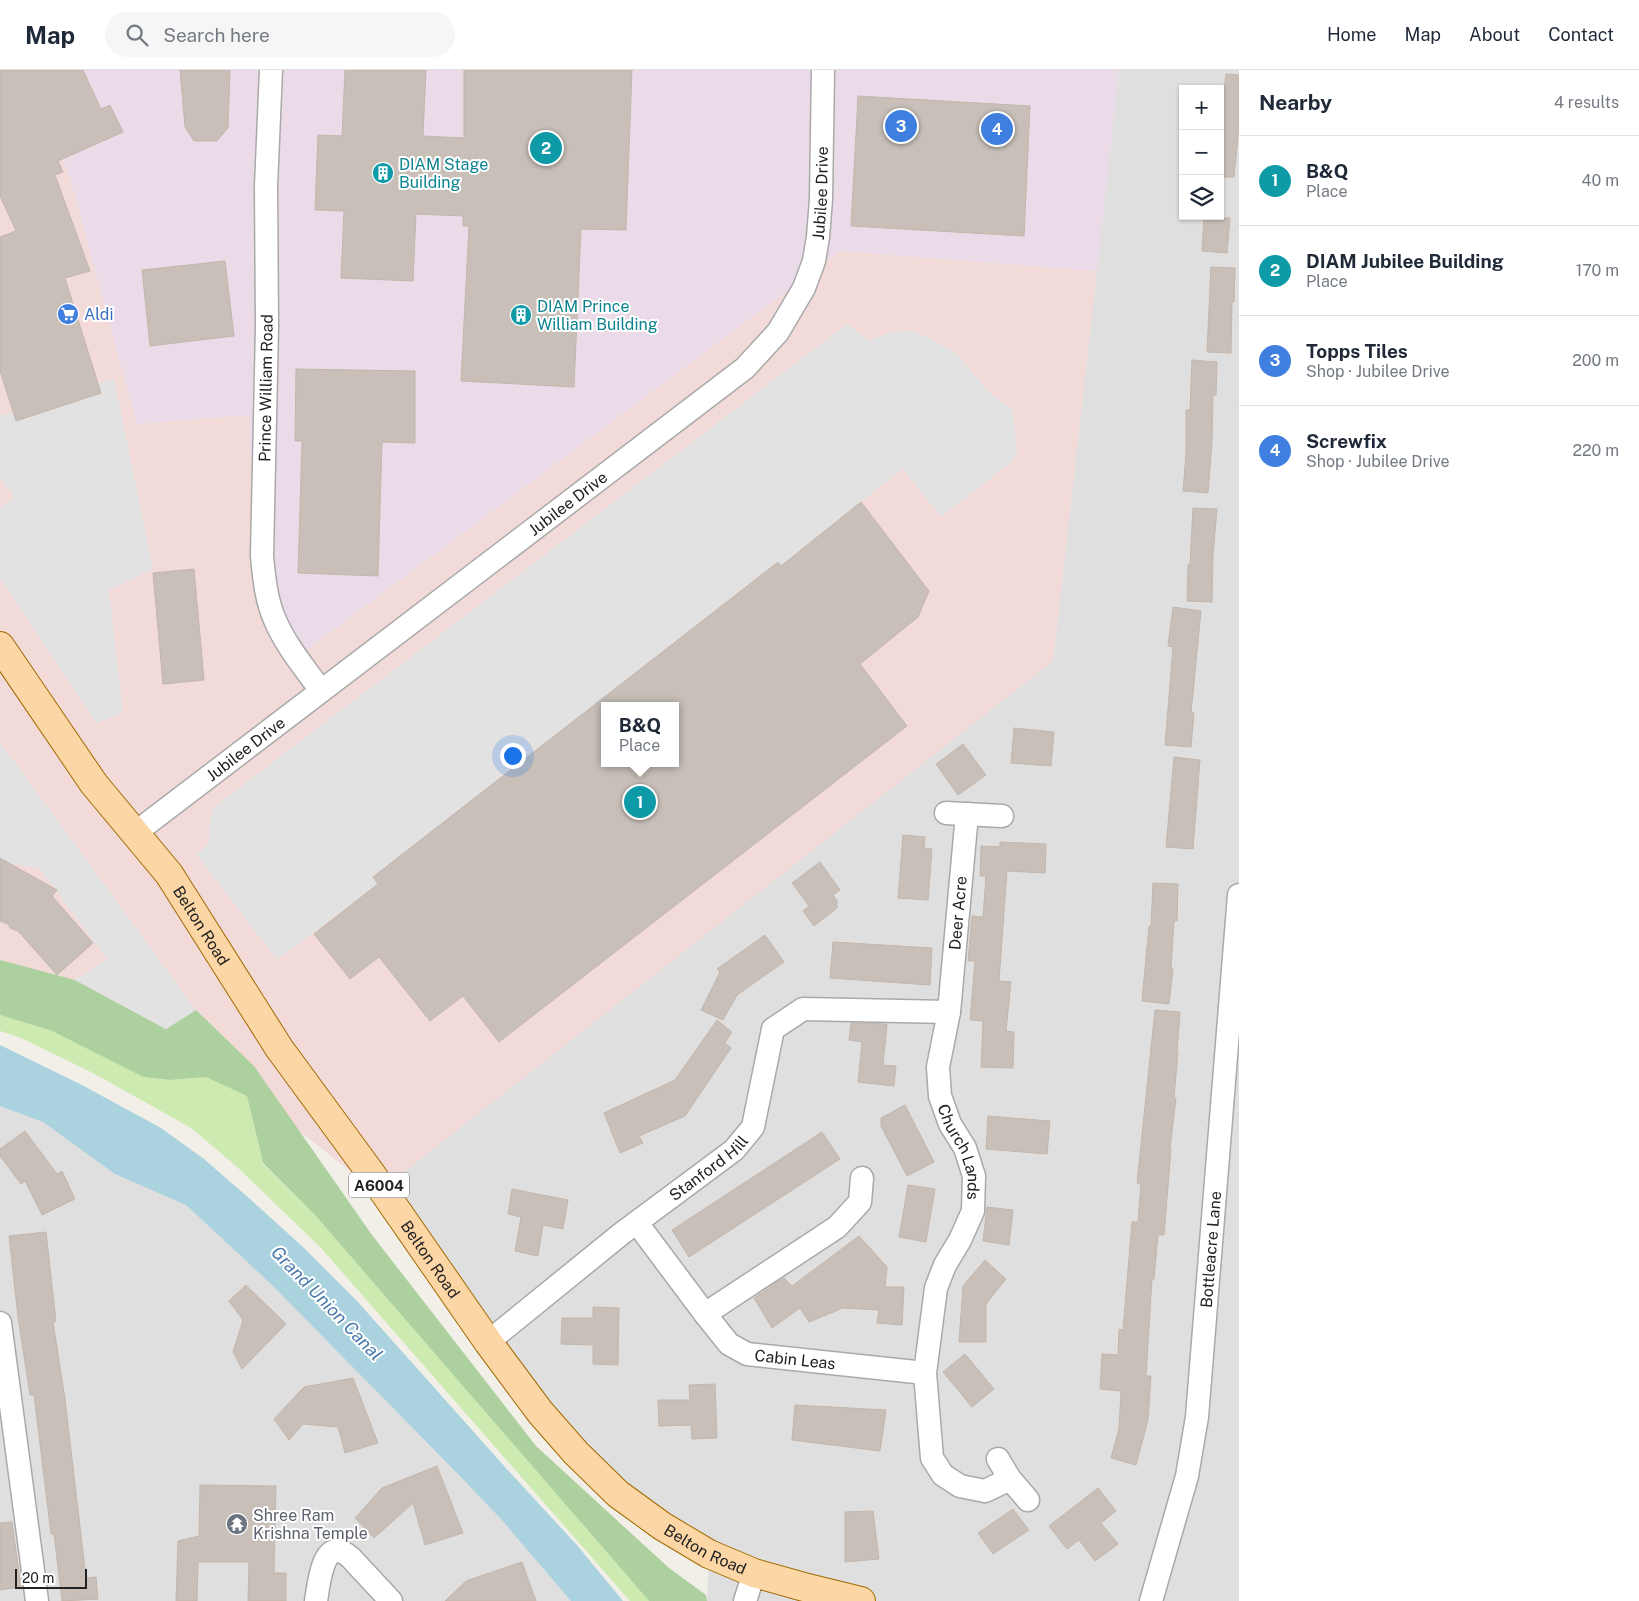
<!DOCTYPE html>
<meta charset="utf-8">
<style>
body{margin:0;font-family:"Public Sans",sans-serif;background:#f6f6f7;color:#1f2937}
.controls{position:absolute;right:15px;top:15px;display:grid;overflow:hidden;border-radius:0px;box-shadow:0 1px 4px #0004}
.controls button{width:45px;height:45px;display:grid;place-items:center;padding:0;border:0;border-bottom:1px solid #e0e1e3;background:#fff;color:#1f2937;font:25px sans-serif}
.scale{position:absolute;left:15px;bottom:12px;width:72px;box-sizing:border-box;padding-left:5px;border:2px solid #222;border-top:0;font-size:14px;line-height:18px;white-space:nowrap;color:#222;-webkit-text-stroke:4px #fff;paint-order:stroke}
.you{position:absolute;left:512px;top:685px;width:18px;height:18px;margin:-12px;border:4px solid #fff;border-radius:50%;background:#1a73e8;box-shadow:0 0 0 8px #1a73e833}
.badge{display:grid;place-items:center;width:32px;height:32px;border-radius:50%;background:#d40000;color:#fff;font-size:16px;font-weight:700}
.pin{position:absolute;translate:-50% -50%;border:2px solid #fff;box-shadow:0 1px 5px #0006}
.popup{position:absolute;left:601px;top:632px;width:78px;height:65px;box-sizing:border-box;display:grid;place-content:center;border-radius:0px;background:#fff;filter:drop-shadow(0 1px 4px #0005);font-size:16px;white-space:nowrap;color:#747a83}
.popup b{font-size:19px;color:#1f2937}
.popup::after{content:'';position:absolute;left:50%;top:100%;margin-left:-10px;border:10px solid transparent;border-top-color:#fff}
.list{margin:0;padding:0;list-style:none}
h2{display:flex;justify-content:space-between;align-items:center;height:65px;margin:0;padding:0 20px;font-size:21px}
h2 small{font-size:16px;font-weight:400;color:#747a83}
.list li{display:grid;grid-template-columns:32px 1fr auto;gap:15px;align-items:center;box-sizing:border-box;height:90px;padding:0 20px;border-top:1px solid #e0e1e3}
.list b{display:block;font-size:19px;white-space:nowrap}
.list p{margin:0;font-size:16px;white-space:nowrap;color:#747a83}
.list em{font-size:16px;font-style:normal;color:#747a83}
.icon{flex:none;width:28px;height:28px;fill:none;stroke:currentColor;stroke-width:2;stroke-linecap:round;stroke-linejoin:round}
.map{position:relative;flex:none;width:1239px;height:1531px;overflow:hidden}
header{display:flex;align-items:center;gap:30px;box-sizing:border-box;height:70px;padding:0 25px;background:#fff;border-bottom:1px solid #e0e1e3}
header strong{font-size:24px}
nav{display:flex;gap:28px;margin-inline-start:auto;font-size:18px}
.search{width:350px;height:45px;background:#f6f6f7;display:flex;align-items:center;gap:12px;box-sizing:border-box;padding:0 18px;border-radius:28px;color:#747a83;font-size:19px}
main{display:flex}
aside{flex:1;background:#fff}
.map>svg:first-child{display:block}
</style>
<header>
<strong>Map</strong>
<div class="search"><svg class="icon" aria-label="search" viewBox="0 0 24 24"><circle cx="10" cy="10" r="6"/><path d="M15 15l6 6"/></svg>Search here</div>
<nav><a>Home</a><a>Map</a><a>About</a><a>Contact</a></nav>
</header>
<main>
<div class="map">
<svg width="1239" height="1531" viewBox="0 0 1239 1531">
<rect width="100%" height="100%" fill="#f2efe9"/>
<path fill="#e0dfdf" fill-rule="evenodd" d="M 1119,0 L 1239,0 L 1239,1531 L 707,1531 L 709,1484 L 618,1424 L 370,1102 L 1053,591 ZM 1183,19 L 1220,19 L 1220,146 L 1183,146 Z
M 0,1003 L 188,1106 L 601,1531 L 0,1531 Z"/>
<path fill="#f2dad9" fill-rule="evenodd" d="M 0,0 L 23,0 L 69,104 L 137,354 L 249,345 L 256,528 L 291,592 L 840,181 L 1097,201 L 1053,591 L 400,1105 L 359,1108 L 294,1057 L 0,903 ZM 605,636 L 675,636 L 675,693 L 605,693 Z"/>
<path fill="#ebdbe8" d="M 23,0 L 1119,0 L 1097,201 L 840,181 L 291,592 L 256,528 L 249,345 L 137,354 L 69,104 Z"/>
<path fill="#cdebb0" d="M 0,945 L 52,961 L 143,1007 L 170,1010 L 206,1007 L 247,1026 L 263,1094 L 314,1144 L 649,1531 L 630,1531 L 321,1178 L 235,1095 L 191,1058 L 175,1049 L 93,1003 L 21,968 L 0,961 Z"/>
<path fill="#add19e" d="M 0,890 L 75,910 L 166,959 L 196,940 L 254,996 L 372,1165 L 536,1376 L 669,1498 L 706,1525 L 707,1531 L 649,1531 L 314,1144 L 263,1093 L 247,1026 L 206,1007 L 170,1010 L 143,1007 L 52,961 L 0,945 Z"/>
<path fill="#e2e2e2" d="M 847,254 L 869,270 L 892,262 L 911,261 L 928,267 L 958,285 L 989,322 L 1013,340 L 1017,385 L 1009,394 L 941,447 L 903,399 L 781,496 L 777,492 L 373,807 L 378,814 L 277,890 L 196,784 L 209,774 L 209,753 L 214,737 Z
M 114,308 L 153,499 L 109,520 L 123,643 L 96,653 L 0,508 L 0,439 L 14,427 L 0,407 L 0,346 Z
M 0,674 L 12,688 L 196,940 L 166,959 L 75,910 L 107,889 L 40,799 L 0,791 Z"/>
<path fill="#aad3df" d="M 0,975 L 82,1015 L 161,1058 L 204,1089 L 242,1122 L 303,1177 L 357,1231 L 505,1397 L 576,1474 L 623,1531 L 571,1531 L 501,1449 L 455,1401 L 272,1215 L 186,1135 L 115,1104 L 43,1052 L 0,1036 Z"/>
<path fill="#c7bfb8" stroke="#c4b6ab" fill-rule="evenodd" d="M 0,0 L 83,0 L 101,39 L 110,35 L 123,62 L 58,91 L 63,102 L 55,105 L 90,201 L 65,208 L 101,323 L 16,351 L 0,301 L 0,167 L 16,161 L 0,126 Z
M 180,0 L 230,0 L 228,58 L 217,71 L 194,71 L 185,57 Z
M 345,0 L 426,0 L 423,66 L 464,68 L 464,0 L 632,0 L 626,160 L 581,159 L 574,317 L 461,311 L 469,156 L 463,156 L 463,146 L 416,144 L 413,211 L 341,208 L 344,141 L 315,140 L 318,65 L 342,66 Z
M 1226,4 L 1239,5 L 1239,56 L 1234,107 L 1220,107 L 1220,54 Z
M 858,26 L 1030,36 L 1024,166 L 851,156 Z
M 1204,147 L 1230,148 L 1227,183 L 1202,181 Z
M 225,191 L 234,266 L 150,276 L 142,200 Z
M 1211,197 L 1235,198 L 1234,232 L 1232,232 L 1231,283 L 1207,282 Z
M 1192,290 L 1217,292 L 1216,325 L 1213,325 L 1212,372 L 1208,423 L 1183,421 L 1186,384 L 1186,340 L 1190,340 Z
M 296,299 L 415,301 L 415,373 L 382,372 L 378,506 L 298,503 L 302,371 L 295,371 Z
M 861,432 L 929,521 L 918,547 L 860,594 L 907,656 L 499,972 L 463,926 L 430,951 L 379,887 L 350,909 L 314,864 L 378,814 L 373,807 L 778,492 L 781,496 ZM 605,636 L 675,636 L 675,693 L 605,693 Z
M 1193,438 L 1217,439 L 1213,485 L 1212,532 L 1187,531 L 1188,495 L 1190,495 Z
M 194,499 L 204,610 L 163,614 L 153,503 Z
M 1173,537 L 1201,541 L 1191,643 L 1194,643 L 1191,677 L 1165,675 L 1173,577 L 1168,576 Z
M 1014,658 L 1054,662 L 1051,696 L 1011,693 Z
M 963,674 L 986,705 L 958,725 L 936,694 Z
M 1174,687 L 1200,690 L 1193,779 L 1166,777 Z
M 903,765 L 925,767 L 924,778 L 932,779 L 928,830 L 898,828 Z
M 1000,772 L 1046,774 L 1045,803 L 1007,801 L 999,911 L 1011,912 L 1006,961 L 1014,962 L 1013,998 L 981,997 L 983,951 L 970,950 L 975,891 L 968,891 L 972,846 L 983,847 L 986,806 L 980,806 L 981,776 L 1000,777 Z
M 0,788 L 57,820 L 52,826 L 93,873 L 57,905 L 18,861 L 10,858 L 8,854 L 0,851 Z
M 820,792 L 840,820 L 833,825 L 837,831 L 837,838 L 814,856 L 803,841 L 809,836 L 792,813 Z
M 1153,813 L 1178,814 L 1177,851 L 1174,851 L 1171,899 L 1173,899 L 1169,934 L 1142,931 L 1149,856 L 1151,856 Z
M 765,865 L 784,892 L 737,925 L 723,950 L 701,940 L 720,902 L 717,899 Z
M 833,872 L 932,878 L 930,915 L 830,908 Z
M 1155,940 L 1180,942 L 1177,982 L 1178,982 L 1174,1028 L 1176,1028 L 1170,1079 L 1171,1079 L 1164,1165 L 1158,1165 L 1154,1209 L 1152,1209 L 1146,1306 L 1151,1306 L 1148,1350 L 1136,1395 L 1111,1388 L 1119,1359 L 1121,1321 L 1100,1319 L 1102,1284 L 1118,1285 L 1119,1259 L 1123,1260 L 1132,1152 L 1138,1152 L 1141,1114 L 1137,1113 Z
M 717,950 L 732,962 L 725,973 L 731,978 L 685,1046 L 639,1066 L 643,1073 L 620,1083 L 604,1043 L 675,1010 Z
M 851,953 L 887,954 L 883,995 L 896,996 L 894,1016 L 858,1012 L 862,972 L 849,970 Z
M 905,1035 L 934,1092 L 907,1106 L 881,1056 L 881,1048 Z
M 988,1046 L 1050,1051 L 1047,1084 L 986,1079 Z
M 25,1061 L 57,1104 L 62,1101 L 75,1129 L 42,1145 L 25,1111 L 21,1114 L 0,1086 L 0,1079 Z
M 822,1062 L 840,1089 L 689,1187 L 672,1160 Z
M 908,1115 L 935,1119 L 926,1172 L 899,1167 Z
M 512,1119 L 568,1130 L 563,1159 L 543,1155 L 538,1186 L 515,1181 L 521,1147 L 508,1144 Z
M 987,1137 L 1013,1140 L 1009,1175 L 983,1171 Z
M 46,1162 L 56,1251 L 53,1252 L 65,1329 L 86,1508 L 96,1507 L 98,1529 L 62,1531 L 54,1464 L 51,1464 L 34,1325 L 30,1325 L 18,1247 L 9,1166 Z
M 859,1166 L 887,1197 L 885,1217 L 904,1217 L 902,1255 L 877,1253 L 879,1240 L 843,1238 L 809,1252 L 800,1238 L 772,1258 L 754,1228 L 784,1208 L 792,1216 Z
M 985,1190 L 1006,1209 L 986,1234 L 986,1272 L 959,1272 L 963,1216 Z
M 246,1215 L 286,1254 L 242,1299 L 233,1282 L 243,1250 L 229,1231 Z
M 593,1237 L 619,1238 L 618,1295 L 593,1294 L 593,1275 L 561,1274 L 562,1248 L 593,1248 Z
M 965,1284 L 994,1319 L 972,1337 L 943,1302 Z
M 353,1308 L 378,1373 L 345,1383 L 338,1357 L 303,1354 L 289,1370 L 274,1349 L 304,1317 Z
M 715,1314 L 717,1368 L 692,1369 L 691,1355 L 659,1356 L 658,1330 L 690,1330 L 689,1315 Z
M 795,1335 L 886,1340 L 880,1381 L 792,1370 Z
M 437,1396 L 463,1463 L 425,1475 L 413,1433 L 374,1468 L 355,1448 L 382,1418 Z
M 200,1415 L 276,1416 L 274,1503 L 286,1503 L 286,1531 L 248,1531 L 249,1492 L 198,1492 L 197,1531 L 176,1531 L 178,1471 L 199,1466 Z
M 1098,1418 L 1116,1441 L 1101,1453 L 1118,1474 L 1095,1491 L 1079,1470 L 1067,1479 L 1049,1456 Z
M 1013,1439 L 1029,1460 L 993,1484 L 978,1463 Z
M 873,1441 L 879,1489 L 845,1492 L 845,1442 Z
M 12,1452 L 21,1517 L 0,1520 L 0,1453 Z
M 522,1492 L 536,1531 L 445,1531 L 466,1511 Z"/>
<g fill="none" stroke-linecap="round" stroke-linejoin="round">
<g stroke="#a9a9a9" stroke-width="25">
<g id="minor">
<path d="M 271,0 L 266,116 L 267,257 L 262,486 C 264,507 266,530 275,550 C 286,576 305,598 321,621"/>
<path d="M 946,743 L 1002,746"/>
<path id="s1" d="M 967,744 L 949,942 L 938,997 L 940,1026 L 950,1054 L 965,1078 L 974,1106 L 973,1141 L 960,1170 L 945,1195 L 936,1218 L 925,1303 L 932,1388 L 943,1405 L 960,1416 L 985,1421 L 1010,1409"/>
<path id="s2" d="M 135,763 L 745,298 L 778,262 L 804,218 L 814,191 L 818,167 L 821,129 L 823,0"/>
<path id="s3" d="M 637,1153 L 705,1244 L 729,1274 L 747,1284 L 925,1303"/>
<path d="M 705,1244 L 837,1157 L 860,1132 L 862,1108"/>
<path d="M 0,1253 L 37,1531"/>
<path id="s4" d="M 488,1272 L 621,1164 L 734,1080 L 753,1057 L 773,959 L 803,939 L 949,942"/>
<path d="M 998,1389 L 1010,1409 L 1028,1430"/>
<path d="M 316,1531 C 319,1513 323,1462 351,1488 L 391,1531"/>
<path d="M 745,1531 L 754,1503"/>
<path id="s5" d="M 1151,1531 L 1187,1406 L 1197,1347 L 1239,825"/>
</g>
</g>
<g stroke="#a06b00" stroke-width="30">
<g id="primary">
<path id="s6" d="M 0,576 L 94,714 L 169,804 L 279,978 L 370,1102 L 488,1272 L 540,1342 L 576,1383 L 618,1424 L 662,1456 L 709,1484 L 754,1503 L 804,1517 L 861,1531"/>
</g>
</g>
<use href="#minor" stroke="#fff" stroke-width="22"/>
<use href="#primary" stroke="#fcd6a4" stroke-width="28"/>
</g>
<defs>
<g id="building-disc" transform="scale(1.125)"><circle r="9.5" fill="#0f9aa8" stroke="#fff"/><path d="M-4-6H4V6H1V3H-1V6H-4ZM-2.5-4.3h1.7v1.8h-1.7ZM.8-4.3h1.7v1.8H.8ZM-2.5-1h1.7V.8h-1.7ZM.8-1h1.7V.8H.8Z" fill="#fff"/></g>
<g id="supermarket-disc" transform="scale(1.125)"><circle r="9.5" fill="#3f7fe0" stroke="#fff"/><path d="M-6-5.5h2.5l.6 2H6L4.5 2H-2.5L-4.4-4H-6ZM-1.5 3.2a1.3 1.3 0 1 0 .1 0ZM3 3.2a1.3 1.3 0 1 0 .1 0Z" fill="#fff"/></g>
<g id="temple-disc" transform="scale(1.125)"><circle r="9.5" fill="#6b7280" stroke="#fff"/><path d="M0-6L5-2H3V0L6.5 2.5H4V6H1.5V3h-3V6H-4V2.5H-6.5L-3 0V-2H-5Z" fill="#fff"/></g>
</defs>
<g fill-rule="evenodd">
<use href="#building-disc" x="383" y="103"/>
<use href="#supermarket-disc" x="68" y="244"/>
<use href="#building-disc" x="521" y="245"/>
<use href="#temple-disc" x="237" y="1454"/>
</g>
<g text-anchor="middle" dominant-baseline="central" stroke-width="4" stroke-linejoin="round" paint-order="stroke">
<rect fill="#fff" stroke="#646464" stroke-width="1" x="349" y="1102.5" width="60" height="25" rx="4"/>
<g font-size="15" font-weight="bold" fill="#222">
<text x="379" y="1115">A6004</text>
</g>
<g font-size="16" fill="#0d838f" stroke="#fff" text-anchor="start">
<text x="399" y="94">DIAM Stage<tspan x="399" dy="18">Building</tspan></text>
<text x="537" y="236">DIAM Prince<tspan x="537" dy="18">William Building</tspan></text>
</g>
<g font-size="16" fill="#222" stroke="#fff">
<text stroke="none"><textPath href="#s2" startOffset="964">Jubilee Drive</textPath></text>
<text transform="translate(266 318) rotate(-89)">Prince William Road</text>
<text stroke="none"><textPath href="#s2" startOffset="544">Jubilee Drive</textPath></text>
<text stroke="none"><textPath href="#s2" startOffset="139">Jubilee Drive</textPath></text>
<text transform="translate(958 843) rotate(-85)">Deer Acre</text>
<text stroke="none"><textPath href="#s6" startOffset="345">Belton Road</textPath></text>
<text stroke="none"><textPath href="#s1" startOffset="344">Church Lands</textPath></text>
<text stroke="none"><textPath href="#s4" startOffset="281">Stanford Hill</textPath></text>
<text stroke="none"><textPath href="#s5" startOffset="358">Bottleacre Lane</textPath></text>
<text stroke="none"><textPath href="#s6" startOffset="750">Belton Road</textPath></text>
<text stroke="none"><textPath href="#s3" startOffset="221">Cabin Leas</textPath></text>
<text stroke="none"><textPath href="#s6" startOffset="1155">Belton Road</textPath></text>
</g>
<g font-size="16" fill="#366cbe" stroke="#fff" text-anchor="start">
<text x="84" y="244">Aldi</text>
</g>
<g font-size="16" fill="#5b616d" stroke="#fff" text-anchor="start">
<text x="253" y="1445">Shree Ram<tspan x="253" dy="18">Krishna Temple</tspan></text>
</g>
<g font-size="18" font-style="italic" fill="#4a7aab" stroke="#fff">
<text transform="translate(327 1233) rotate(46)">Grand Union Canal</text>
</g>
</g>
</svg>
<div class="controls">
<button>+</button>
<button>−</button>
<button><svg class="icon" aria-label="layers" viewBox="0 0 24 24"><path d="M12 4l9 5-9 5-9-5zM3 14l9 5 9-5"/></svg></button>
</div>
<div class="scale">20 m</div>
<div class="you"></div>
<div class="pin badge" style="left:640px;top:732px;background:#0f9aa8">1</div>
<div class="popup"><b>B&amp;Q</b>Place</div>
<div class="pin badge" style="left:546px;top:78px;background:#0f9aa8">2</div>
<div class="pin badge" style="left:901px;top:56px;background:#3f7fe0">3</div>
<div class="pin badge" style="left:997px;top:59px;background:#3f7fe0">4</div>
</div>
<aside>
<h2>Nearby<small>4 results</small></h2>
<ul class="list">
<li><span class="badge" style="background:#0f9aa8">1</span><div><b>B&amp;Q</b><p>Place</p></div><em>40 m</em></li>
<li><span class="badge" style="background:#0f9aa8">2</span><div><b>DIAM Jubilee Building</b><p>Place</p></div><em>170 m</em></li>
<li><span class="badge" style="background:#3f7fe0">3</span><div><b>Topps Tiles</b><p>Shop · Jubilee Drive</p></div><em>200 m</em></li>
<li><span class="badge" style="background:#3f7fe0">4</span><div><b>Screwfix</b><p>Shop · Jubilee Drive</p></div><em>220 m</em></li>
</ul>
</aside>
</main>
